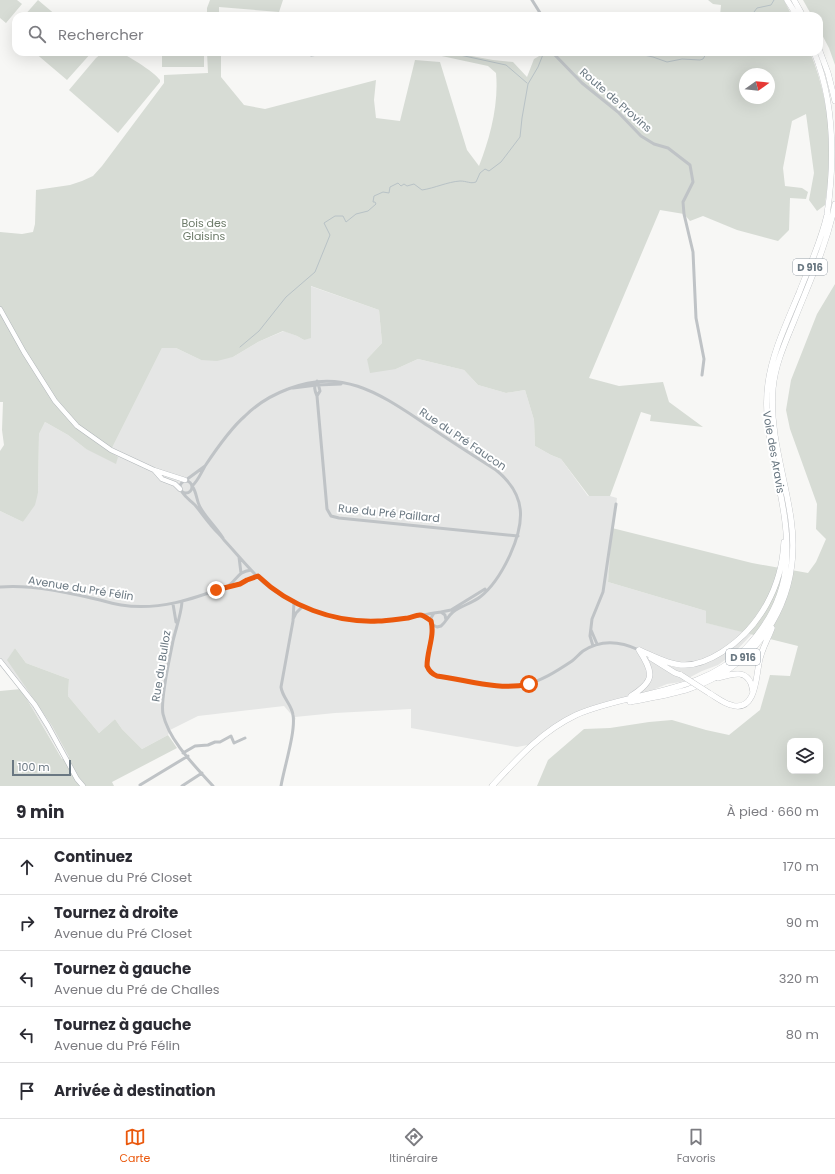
<!DOCTYPE html>
<html lang="fr">
<meta charset="utf-8">
<style>
body{margin:0;font-family:Poppins,sans-serif;background:#f7f7f7;color:#2b2b33}
.controls{position:absolute;right:12px;bottom:12px;display:grid;overflow:hidden;border-radius:8px;box-shadow:0 4px 16px #0002}
.controls button{width:36px;height:36px;display:grid;place-items:center;padding:0;border:0;border-bottom:1px solid #e1e1e2;background:#fff;color:#2b2b33;font:20px sans-serif}
.compass{position:absolute;left:739px;top:68px;width:36px;height:36px;border-radius:50%;background:#fff;box-shadow:0 4px 16px #0002;rotate:75deg}
.scale{position:absolute;left:12px;bottom:10px;width:59px;box-sizing:border-box;padding-left:4px;border:2px solid #6a7882;border-top:0;font-size:11px;line-height:14px;white-space:nowrap;color:#6a7882;-webkit-text-stroke:3px #fff;paint-order:stroke}
.stop{position:absolute;width:12px;height:12px;margin:-9px;border:3px solid #ea580c;border-radius:50%;background:#fff}
.stop.end{background:#ea580c;border-color:#fff;box-shadow:0 1px 4px #0008}
.list{margin:0;padding:0;list-style:none}
h2{display:flex;justify-content:space-between;align-items:center;height:52px;margin:0;padding:0 16px;font-size:17px}
h2 small{font-size:13px;font-weight:400;color:#7c7c81}
.list li{display:grid;grid-template-columns:26px 1fr auto;gap:12px;align-items:center;box-sizing:border-box;height:56px;padding:0 16px;border-top:1px solid #e1e1e2}
.list b{display:block;font-size:15px;white-space:nowrap}
.list p{margin:0;font-size:13px;white-space:nowrap;color:#7c7c81}
.list em{font-size:13px;font-style:normal;color:#7c7c81}
.icon{flex:none;width:22px;height:22px;fill:none;stroke:currentColor;stroke-width:2;stroke-linecap:round;stroke-linejoin:round}
.map{position:relative;flex:none;width:835px;height:786px;overflow:hidden}
.search{position:absolute;background:#fff;box-shadow:0 4px 16px #0002;left:12px;right:12px;top:12px;height:44px;display:flex;align-items:center;gap:10px;box-sizing:border-box;padding:0 14px;border-radius:12px;color:#7c7c81;font-size:15px}
.sheet{height:332px;background:#fff}
nav{display:flex;justify-content:space-around;align-items:center;box-sizing:border-box;height:56px;border-top:1px solid #e1e1e2;background:#fff;font-size:11px;color:#7c7c81}
nav a{display:grid;justify-items:center;gap:2px}
nav .on{color:#ea580c}
.map>svg:first-child{display:block}
</style>
<div class="map">
<svg width="835" height="786" viewBox="0 0 835 786">
<rect width="100%" height="100%" fill="#f7f7f5"/>
<path fill="#e5e6e5" d="M 310,286 L 379,310 L 382,343 L 367,359 L 396,369 L 418,359 L 464,370 L 478,385 L 506,393 L 525,390 L 534,420 L 535,446 L 551,455 L 561,459 L 588,496 L 610,496 L 617,498 L 608,582 L 706,611 L 707,623 L 752,634 L 732,655 L 718,665 L 702,671 L 681,682 L 667,684 L 636,697 L 578,715 L 533,744 L 517,747 L 411,728 L 411,709 L 335,713 L 295,717 L 296,720 L 284,706 L 198,716 L 170,730 L 168,735 L 142,749 L 122,729 L 115,719 L 99,733 L 68,696 L 69,679 L 26,663 L 15,648 L 8,660 L 52,726 L 69,757 L 63,759 L 21,689 L 4,666 L 0,666 L 0,511 L 23,522 L 38,493 L 39,434 L 45,422 L 68,435 L 86,449 L 110,452 L 162,348 L 176,348 L 201,360 L 233,357 L 258,342 L 284,331 L 297,336 L 304,340 Z"/>
<path fill="#d7dcd5" fill-rule="evenodd" d="M 0,0 L 17,0 L 22,4 L 6,23 L 0,18 Z
M 38,0 L 57,16 L 24,16 Z
M 210,0 L 283,0 L 279,12 L 219,7 L 219,16 L 207,16 L 207,8 Z
M 708,0 L 784,0 L 792,16 L 720,16 L 721,5 L 713,4 Z
M 803,0 L 835,0 L 835,65 L 829,48 L 819,29 L 819,16 L 812,16 Z
M 34,52 L 92,52 L 67,80 Z
M 110,52 C 113,52 115,51 117,52 C 127,54 154,72 160,80 L 160,82 L 118,133 L 69,90 L 96,58 L 102,53 Z
M 162,52 L 204,52 L 204,67 L 162,67 Z
M 207,52 L 221,52 L 221,77 L 244,105 L 265,109 L 376,80 L 374,100 L 376,118 L 400,121 L 415,60 L 440,62 L 467,150 L 479,166 C 490,138 499,104 496,73 L 488,66 L 423,52 L 450,52 L 493,60 L 513,62 L 527,77 L 534,59 L 546,52 L 810,52 C 823,83 830,120 830,154 C 830,171 827,188 825,205 L 817,211 L 809,200 L 814,173 L 806,114 L 792,121 L 783,168 L 785,186 L 802,188 L 808,192 L 806,199 L 790,198 L 789,230 L 778,241 L 737,230 L 703,216 L 690,221 L 684,214 L 660,210 L 589,378 L 619,386 L 663,382 L 669,402 L 703,427 L 650,421 L 651,415 L 641,412 L 610,496 L 589,496 L 561,459 L 551,455 L 535,446 L 534,420 L 525,390 L 506,393 L 478,385 L 464,370 L 418,359 L 396,369 L 370,373 L 367,359 L 382,343 L 379,310 L 311,286 L 311,338 L 304,340 L 297,336 L 283,331 L 258,342 L 233,357 L 217,361 L 201,360 L 176,348 L 162,348 L 110,452 L 118,457 L 116,464 L 86,449 L 68,435 L 45,422 L 39,434 L 38,493 L 35,505 L 23,522 L 0,511 L 0,451 L 4,445 L 2,430 L 3,402 L 0,402 L 0,232 L 22,234 L 33,232 L 35,224 L 36,190 L 70,185 L 82,181 L 93,176 L 102,166 L 164,83 L 164,75 L 208,73 ZM 745,74 L 769,74 L 769,98 L 745,98 Z
M 835,284 L 835,786 L 537,786 L 548,760 L 584,729 L 610,728 L 649,722 L 672,720 L 706,730 L 729,735 L 760,710 L 770,675 L 790,676 L 798,646 L 706,623 L 706,611 L 608,582 L 612,528 L 752,563 L 808,573 L 816,562 L 826,539 L 816,529 L 817,504 L 790,429 L 786,410 L 791,380 L 817,314 ZM 790,741 L 820,741 L 820,771 L 790,771 Z
M 15,648 L 26,663 L 69,679 L 68,696 L 99,733 L 115,719 L 122,729 L 142,749 L 168,735 L 177,748 L 112,782 L 114,786 L 0,786 L 0,691 L 21,689 L 62,759 L 69,757 L 52,726 L 7,660 Z"/>
<g fill="none" stroke-linecap="round" stroke-linejoin="round">
<path stroke="#b8c2c6" stroke-width="1" d="M 751,16 L 757,8 L 771,5 L 774,0
M 446,52 L 506,65 L 527,83
M 624,52 L 634,55 L 644,55 L 653,57 L 667,62 L 682,59 L 700,60 L 703,59 L 706,54 L 711,53 L 712,52
M 311,56 L 341,52
M 240,347 L 259,331 L 286,297 L 315,272 L 330,235 L 324,223 L 335,216 L 343,216 L 346,222 L 356,214 L 368,211 L 376,204 L 375,202 L 373,202 L 374,196 L 383,192 L 389,193 L 390,187 L 398,183 L 401,186 L 404,184 L 407,186 L 414,184 L 422,190 C 435,188 447,182 460,181 C 467,181 470,184 476,182 L 480,173 L 485,169 L 489,171 L 501,162 L 520,137 L 522,118 L 528,84 L 538,67 L 544,52"/>
<g stroke="#b2b7ba" stroke-width="5.5">
<path id="secondary" d="M 0,309 L 24,352 L 55,401 L 77,426 L 111,450 L 154,470 L 185,480
M 155,471 L 162,479 L 175,484 L 180,489
M 0,661 L 35,705 L 48,726 L 77,779 L 83,786"/>
</g>
<g stroke="#b3b6b9" stroke-width="6">
<path id="highway" d="M 787,0 L 797,16
M 794,0 L 803,16
M 819,49 L 828,73 L 835,101
M 639,650 C 654,656 669,665 685,665 C 699,665 711,659 722,652 C 760,628 782,586 784,542
M 651,658 L 675,673 L 681,675
M 718,678 C 734,673 750,668 753,692
M 709,693 C 716,697 723,703 731,705 C 756,713 756,677 759,663 C 761,650 768,639 772,628
M 631,696 C 655,681 654,673 639,650
M 630,702 C 650,698 671,695 689,689 C 763,663 802,596 791,519 C 785,476 769,433 773,388 C 775,365 785,343 794,321 C 809,283 827,245 835,204
M 492,786 C 517,759 542,731 576,715 C 631,691 702,695 746,648 C 800,591 790,537 775,467 C 770,440 764,412 768,384 C 772,353 787,322 799,293 C 809,267 821,242 827,215 C 835,160 835,104 814,52"/>
</g>
<path stroke="#bfc3c6" stroke-width="3" d="M 532,0 L 542,16
M 552,52 L 582,83 L 618,112 L 641,136 L 654,144 L 668,148 L 690,165 L 693,182 L 683,202 L 684,214 L 693,252 L 696,318 L 704,359 L 702,375
M 317,381 C 313,387 315,391 317,396 L 327,509 L 331,516 L 339,518 L 518,536
M 293,388 L 317,385 L 341,384
M 317,396 L 320,391 L 318,383
M 186,480 L 205,466
M180 487a6 6 0 1 1 12 0a6 6 0 1 1-12 0Z
M 182,492 C 186,498 190,500 195,505 C 200,511 205,518 210,524 C 214,530 220,534 224,540 C 237,554 249,569 263,582 C 294,608 337,622 376,621 C 396,621 415,616 434,613
M 223,538 C 216,527 206,518 200,507 C 196,500 197,492 192,486 C 198,481 201,473 205,466 C 215,451 231,428 245,416 C 257,404 272,395 288,389 C 345,366 384,397 430,427 C 452,442 474,456 496,470 C 527,495 525,522 510,555 C 503,570 493,587 480,597 C 472,603 461,606 453,612 C 448,616 446,622 441,626 L 437,627 L 433,625 L 431,618 L 434,613 L 441,612 L 445,615 L 446,620
M 239,557 L 241,573
M 230,586 C 239,585 248,579 258,577
M 0,587 C 31,584 70,593 100,600 C 107,602 114,604 121,605 C 159,611 193,599 228,586 C 238,579 237,572 251,570
M 182,602 C 181,615 176,628 173,641 C 170,657 160,699 163,714 C 169,741 195,766 213,786
M 173,604 L 176,622
M 441,612 L 451,610 L 485,589
M 421,615 L 431,621
M 293,619 L 296,613 L 303,606
M 432,623 C 434,639 418,670 437,676 C 463,680 497,690 523,685 C 540,682 557,671 572,661 C 576,658 579,654 583,651 C 601,639 620,641 639,650
M 591,630 L 597,644
M 593,646 L 590,636 L 592,619 L 603,592 L 616,504
M 183,753 L 195,746 L 208,745 L 215,742 L 220,742 L 231,736 L 234,743 L 245,738
M 140,785 L 188,756
M 182,786 L 202,773
M 281,786 C 284,768 296,731 293,715 C 292,705 282,697 281,687 L 293,621 L 294,602"/>
<use href="#secondary" stroke="#fff" stroke-width="4.5"/>
<use href="#highway" stroke="#fff" stroke-width="5.5"/>
<g stroke="#b3b6b9" stroke-width="6" stroke-linecap="butt">
<path id="highway-bridge" d="M 681,675 L 709,693"/>
</g>
<use href="#highway-bridge" stroke="#fff" stroke-width="5.5"/>
</g>
<g fill="none" stroke-linecap="round" stroke-linejoin="round">
<path stroke="#ea580c" stroke-width="5" d="M 216,590 L 240,584 L 247,580 L 258,576 C 289,606 334,623 378,621 C 388,621 398,619 408,618 C 412,617 416,615 420,615 C 424,615 428,619 431,621 C 435,636 427,650 427,666 C 429,671 432,674 437,676 C 468,680 499,691 529,684"/>
</g>
<g text-anchor="middle" dominant-baseline="central" stroke-width="4" stroke-linejoin="round" paint-order="stroke">
<g fill="#fff" stroke="#97a0a8" stroke-width="1">
<rect x="793" y="259" width="34" height="16" rx="3"/>
<rect x="726" y="649" width="34" height="16" rx="3"/>
</g>
<g font-size="10" font-weight="bold" fill="#6a7882">
<text x="810" y="267">D 916</text>
<text x="743" y="657">D 916</text>
</g>
<g font-size="11" fill="#6a7882" stroke="#fff">
<text transform="translate(616 100) rotate(41)">Route de Provins</text>
<text transform="translate(463 439) rotate(34)">Rue du Pré Faucon</text>
<text transform="translate(774 452) rotate(80)">Voie des Aravis</text>
<text transform="translate(389 513) rotate(6)">Rue du Pré Paillard</text>
<text transform="translate(81 588) rotate(9)">Avenue du Pré Félin</text>
<text transform="translate(161 666) rotate(-81)">Rue du Bulloz</text>
</g>
<g font-size="11" fill="#6c7a68" stroke="#fff">
<text x="204" y="223">Bois des<tspan x="204" dy="13">Glaisins</tspan></text>
</g>
</g>
</svg>
<div class="controls">
<button><svg class="icon" aria-label="layers" viewBox="0 0 24 24"><path d="M12 4l9 5-9 5-9-5zM3 14l9 5 9-5"/></svg></button>
</div>
<svg class="compass" viewBox="-18 -18 36 36"><path d="M0-13l5 13h-10z" fill="#e53935"/><path d="M0 13l5-13h-10z" fill="#7c7c81"/></svg>
<div class="scale">100 m</div>
<div class="stop" style="left:529px;top:684px"></div>
<div class="stop end" style="left:216px;top:590px"></div>
<div class="search"><svg class="icon" aria-label="search" viewBox="0 0 24 24"><circle cx="10" cy="10" r="6"/><path d="M15 15l6 6"/></svg>Rechercher</div>
</div>
<section class="sheet">
<h2>9 min<small>À pied · 660 m</small></h2>
<ul class="list">
<li><svg class="icon" aria-label="ahead" viewBox="0 0 24 24"><path d="M12 20V5M6 11l6-6 6 6"/></svg><div><b>Continuez</b><p>Avenue du Pré Closet</p></div><em>170 m</em></li>
<li><svg class="icon" aria-label="right" viewBox="0 0 24 24"><path d="M7 20v-9h11M14 6l5 5-5 5"/></svg><div><b>Tournez à droite</b><p>Avenue du Pré Closet</p></div><em>90 m</em></li>
<li><svg class="icon" aria-label="left" viewBox="0 0 24 24"><path d="M17 20v-9H6M10 6l-5 5 5 5"/></svg><div><b>Tournez à gauche</b><p>Avenue du Pré de Challes</p></div><em>320 m</em></li>
<li><svg class="icon" aria-label="left" viewBox="0 0 24 24"><path d="M17 20v-9H6M10 6l-5 5 5 5"/></svg><div><b>Tournez à gauche</b><p>Avenue du Pré Félin</p></div><em>80 m</em></li>
<li><svg class="icon" aria-label="arrive" viewBox="0 0 24 24"><path d="M6 21V4h12l-3 4 3 4H6"/></svg><div><b>Arrivée à destination</b></div></li>
</ul>
</section>
<nav>
<a class="on"><svg class="icon" aria-label="map" viewBox="0 0 24 24"><path d="M3 6l6-2 6 2 6-2v14l-6 2-6-2-6 2zM9 4v14M15 6v14"/></svg>Carte</a>
<a><svg class="icon" aria-label="directions" viewBox="0 0 24 24"><path d="M12 3l9 9-9 9-9-9zM9 14v-3h6M13 9l2 2-2 2"/></svg>Itinéraire</a>
<a><svg class="icon" aria-label="saved" viewBox="0 0 24 24"><path d="M7 4h10v16l-5-4-5 4z"/></svg>Favoris</a>
</nav>
